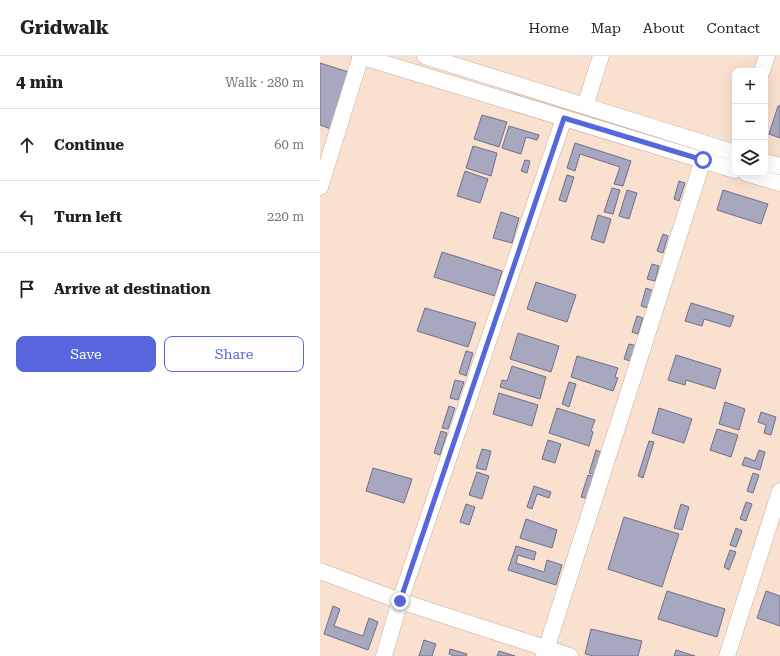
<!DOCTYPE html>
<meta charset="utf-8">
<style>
body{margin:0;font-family:"Roboto Serif",serif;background:#f2f2f2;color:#202124}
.controls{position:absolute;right:12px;top:12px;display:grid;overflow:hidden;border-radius:8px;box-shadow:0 4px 16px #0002}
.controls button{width:36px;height:36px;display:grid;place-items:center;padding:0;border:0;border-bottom:1px solid #e0e0e0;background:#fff;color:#202124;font:20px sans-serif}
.stop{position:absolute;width:12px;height:12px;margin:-9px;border:3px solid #5766dc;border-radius:50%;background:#fff}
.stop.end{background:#5766dc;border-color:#fff;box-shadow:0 1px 4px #0008}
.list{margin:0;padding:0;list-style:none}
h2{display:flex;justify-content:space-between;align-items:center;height:52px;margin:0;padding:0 16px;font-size:17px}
h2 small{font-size:13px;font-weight:400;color:#757577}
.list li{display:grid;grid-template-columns:26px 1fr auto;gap:12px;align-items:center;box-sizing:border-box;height:72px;padding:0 16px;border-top:1px solid #e0e0e0}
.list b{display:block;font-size:15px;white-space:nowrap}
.list em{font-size:13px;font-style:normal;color:#757577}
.actions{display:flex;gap:8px;padding:12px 16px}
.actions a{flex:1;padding:9px 0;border:1px solid #5766dc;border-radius:8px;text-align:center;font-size:14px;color:#5766dc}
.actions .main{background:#5766dc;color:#fff}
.icon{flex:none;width:22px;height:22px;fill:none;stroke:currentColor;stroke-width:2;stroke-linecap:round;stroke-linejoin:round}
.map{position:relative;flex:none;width:460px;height:600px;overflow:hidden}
header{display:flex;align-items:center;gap:24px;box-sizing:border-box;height:56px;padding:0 20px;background:#fff;border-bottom:1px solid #e0e0e0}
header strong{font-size:19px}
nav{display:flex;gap:22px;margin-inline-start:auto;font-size:14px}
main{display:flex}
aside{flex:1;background:#fff}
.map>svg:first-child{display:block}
</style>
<header>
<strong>Gridwalk</strong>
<nav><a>Home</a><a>Map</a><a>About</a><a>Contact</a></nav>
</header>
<main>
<aside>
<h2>4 min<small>Walk · 280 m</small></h2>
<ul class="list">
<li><svg class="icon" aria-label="ahead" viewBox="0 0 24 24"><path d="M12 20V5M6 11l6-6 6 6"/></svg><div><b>Continue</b></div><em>60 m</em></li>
<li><svg class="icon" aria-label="left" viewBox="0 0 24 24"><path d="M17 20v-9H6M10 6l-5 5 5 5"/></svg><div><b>Turn left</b></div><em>220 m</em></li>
<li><svg class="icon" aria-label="arrive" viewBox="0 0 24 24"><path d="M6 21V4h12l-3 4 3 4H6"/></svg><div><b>Arrive at destination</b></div></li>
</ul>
<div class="actions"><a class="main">Save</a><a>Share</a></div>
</aside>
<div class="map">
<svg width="460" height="600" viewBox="0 0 460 600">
<rect width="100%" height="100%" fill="#f9e0cf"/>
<path fill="#a8a7c0" stroke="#706f87" d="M 0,7 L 32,17 L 14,74 L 0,69 Z
M 458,50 L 460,50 L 460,82 L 449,78 Z
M 162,59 L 187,66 L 179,91 L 154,83 Z
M 189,70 L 219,79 L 217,84 L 206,81 L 201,98 L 182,92 Z
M 255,87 L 311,105 L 303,130 L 294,128 L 300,111 L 260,98 L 255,115 L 247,112 Z
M 153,90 L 177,97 L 171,120 L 146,112 Z
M 205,104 L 210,105 L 207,117 L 201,115 Z
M 145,115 L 168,123 L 160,147 L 137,140 Z
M 247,119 L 254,121 L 246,146 L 239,144 Z
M 359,125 L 365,127 L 359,145 L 354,143 Z
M 292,132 L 300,134 L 293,158 L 284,156 Z
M 307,134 L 317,137 L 309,163 L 299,160 Z
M 403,134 L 448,148 L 441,168 L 397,154 Z
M 181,156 L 199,162 L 192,187 L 173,182 Z
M 278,159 L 291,163 L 284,187 L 271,183 Z
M 343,178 L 348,180 L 343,197 L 337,195 Z
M 122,196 L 182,215 L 175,240 L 114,221 Z
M 332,208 L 339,210 L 335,225 L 327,223 Z
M 216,226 L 256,239 L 247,266 L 207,253 Z
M 326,232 L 334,235 L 328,252 L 321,250 Z
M 371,247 L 414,260 L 410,271 L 384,263 L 382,270 L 365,265 Z
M 105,252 L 156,267 L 148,291 L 97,275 Z
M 317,260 L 323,262 L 318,278 L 312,276 Z
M 198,277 L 239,290 L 231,316 L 190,303 Z
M 309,288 L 318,290 L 313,306 L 304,303 Z
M 146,295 L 153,297 L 146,320 L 139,317 Z
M 356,299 L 401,313 L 395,333 L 366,324 L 365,329 L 348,324 Z
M 257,300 L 298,312 L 295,321 L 298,322 L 293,335 L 251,321 Z
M 192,310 L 226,321 L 220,343 L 180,331 L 182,324 L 187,325 Z
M 135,324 L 144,326 L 138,344 L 130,342 Z
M 249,326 L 256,328 L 249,351 L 242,348 Z
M 179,337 L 218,349 L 212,370 L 173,358 Z
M 405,346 L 425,353 L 419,374 L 399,368 Z
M 129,350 L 135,352 L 128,373 L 122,372 Z
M 237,352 L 275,364 L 271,375 L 273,376 L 269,390 L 229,377 Z
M 339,352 L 372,363 L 364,387 L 332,377 Z
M 441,356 L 456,361 L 451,379 L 444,377 L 446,369 L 438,366 Z
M 397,373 L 418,379 L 411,401 L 390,394 Z
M 121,375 L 127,377 L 120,399 L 114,397 Z
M 228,384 L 241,388 L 235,407 L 222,403 Z
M 329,385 L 334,386 L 323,422 L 318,420 Z
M 162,393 L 171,395 L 166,414 L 156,412 Z
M 276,394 L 283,397 L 276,419 L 269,417 Z
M 439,394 L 445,396 L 440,414 L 422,409 L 425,401 L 435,405 Z
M 53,412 L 92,423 L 84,447 L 46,435 Z
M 157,416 L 169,420 L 162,443 L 149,439 Z
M 433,417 L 439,419 L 433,437 L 427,435 Z
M 268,419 L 276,421 L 269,443 L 261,441 Z
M 214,430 L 231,436 L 229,442 L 217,438 L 212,453 L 207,451 Z
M 426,446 L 432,448 L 426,465 L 420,463 Z
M 146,448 L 155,451 L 149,469 L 140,466 Z
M 361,448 L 369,451 L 362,474 L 354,472 Z
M 304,461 L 359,478 L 342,531 L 288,513 Z
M 206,463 L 237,474 L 232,492 L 200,482 Z
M 416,472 L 422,475 L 416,491 L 410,489 Z
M 196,490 L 216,496 L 214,504 L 198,499 L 196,507 L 224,516 L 227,504 L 242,509 L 236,529 L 188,514 Z
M 410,494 L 416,496 L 409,514 L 404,511 Z
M 347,535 L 405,553 L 397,581 L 338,563 Z
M 446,535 L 460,540 L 460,570 L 437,562 Z
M 13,550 L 20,553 L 14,570 L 43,580 L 49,562 L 58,566 L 48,594 L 4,578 Z
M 271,573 L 322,585 L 318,600 L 274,600 L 265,598 Z
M 104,584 L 116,588 L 112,600 L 99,600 Z
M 130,593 L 147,598 L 146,600 L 134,600 L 129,598 Z
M 356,594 L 375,600 L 354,600 Z
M 179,595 L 195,600 L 177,600 Z"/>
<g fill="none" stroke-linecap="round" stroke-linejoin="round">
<g stroke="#c4ac9c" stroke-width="17">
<path id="street" d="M 40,0 L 415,114
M 105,0 L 415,97
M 442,15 L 447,0
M 265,50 L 281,0
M 445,106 L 460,110
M 426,117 L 460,127
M 0,131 L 41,0
M 0,515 L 80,545 L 250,600
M 64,600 L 80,545 L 244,62
M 224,600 L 383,104
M 407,600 L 460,435"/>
</g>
<use href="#street" stroke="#fff" stroke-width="16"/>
</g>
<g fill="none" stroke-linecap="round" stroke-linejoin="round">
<path stroke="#5766dc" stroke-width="5" d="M 80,545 L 244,62 L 383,104"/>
</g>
</svg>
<div class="controls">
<button>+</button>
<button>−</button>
<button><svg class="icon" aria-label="layers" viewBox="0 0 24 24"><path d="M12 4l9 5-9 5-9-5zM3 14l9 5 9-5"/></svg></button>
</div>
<div class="stop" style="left:383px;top:104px"></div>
<div class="stop end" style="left:80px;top:545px"></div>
</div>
</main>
